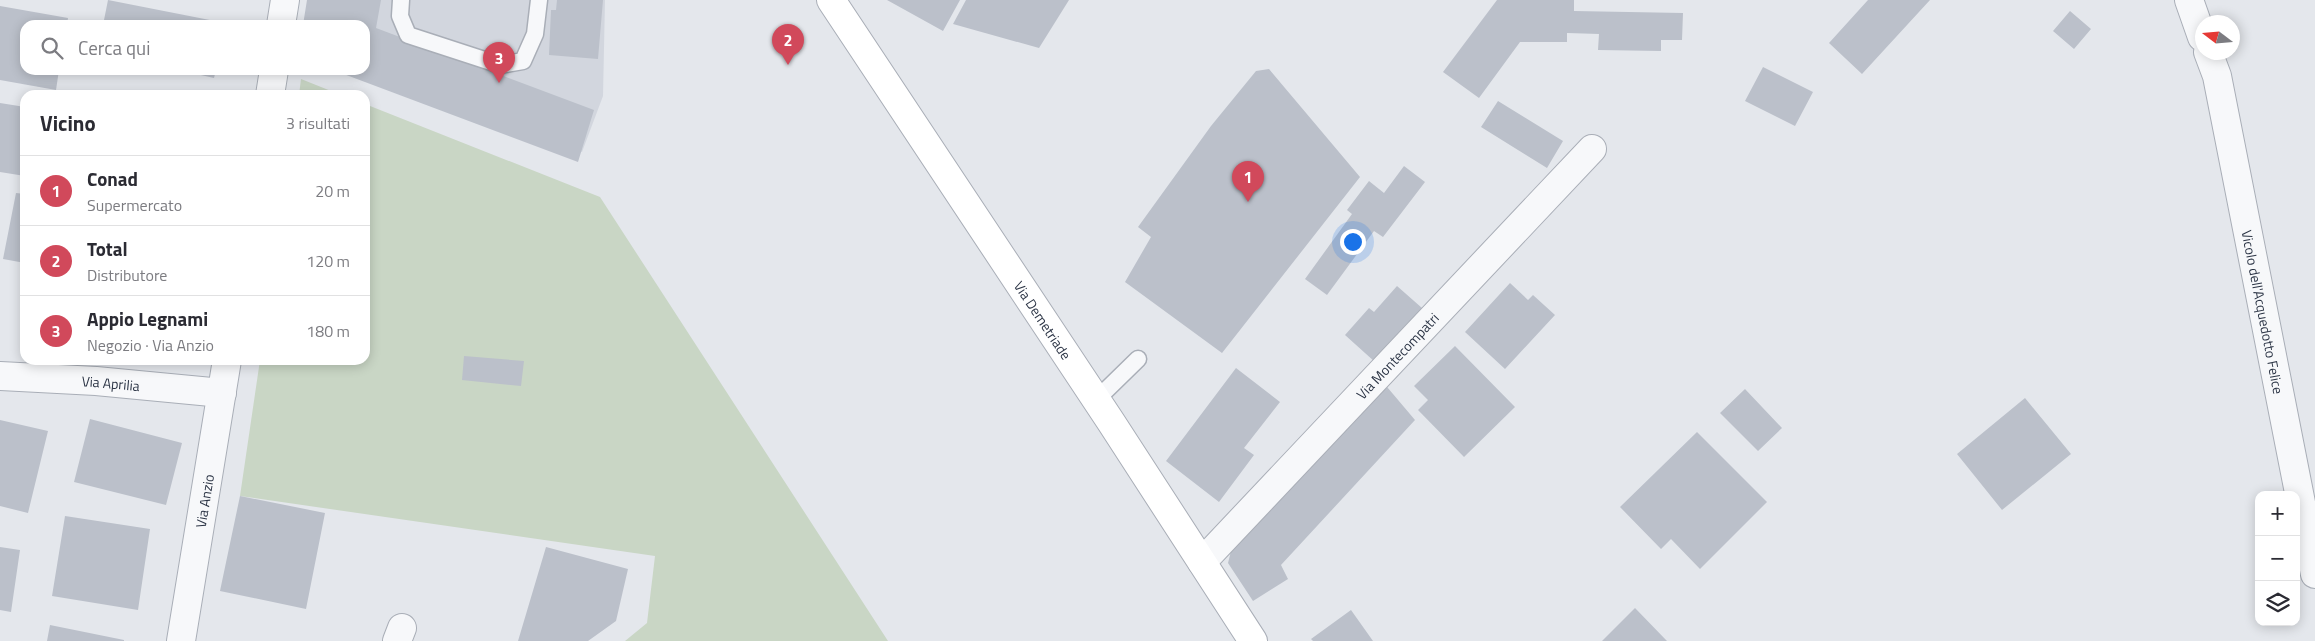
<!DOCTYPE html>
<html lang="it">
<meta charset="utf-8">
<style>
body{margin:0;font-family:"Titillium Web",sans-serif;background:#f2f2f3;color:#2b2b33}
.controls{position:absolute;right:15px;bottom:15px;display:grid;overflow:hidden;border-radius:10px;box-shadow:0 2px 12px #0003}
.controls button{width:45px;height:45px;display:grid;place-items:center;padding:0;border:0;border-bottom:1px solid #e1e1e2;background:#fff;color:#2b2b33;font:25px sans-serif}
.compass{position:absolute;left:2195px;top:15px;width:45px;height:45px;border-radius:50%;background:#fff;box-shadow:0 2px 12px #0003;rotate:286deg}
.you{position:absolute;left:1352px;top:241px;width:18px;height:18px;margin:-12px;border:4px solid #fff;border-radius:50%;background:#1a73e8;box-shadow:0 0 0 8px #1a73e833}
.badge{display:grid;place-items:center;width:32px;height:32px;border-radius:50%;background:#d1495b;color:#fff;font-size:16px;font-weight:700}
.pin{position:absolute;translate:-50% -41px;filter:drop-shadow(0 1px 2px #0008)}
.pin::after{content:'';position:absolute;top:26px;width:18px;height:15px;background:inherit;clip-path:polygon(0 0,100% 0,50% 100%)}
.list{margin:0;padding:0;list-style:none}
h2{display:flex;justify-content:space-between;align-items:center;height:65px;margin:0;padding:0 20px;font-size:21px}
h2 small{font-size:16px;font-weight:400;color:#7c7c81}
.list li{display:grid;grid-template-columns:32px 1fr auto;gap:15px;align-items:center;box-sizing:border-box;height:70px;padding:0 20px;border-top:1px solid #e1e1e2}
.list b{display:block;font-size:19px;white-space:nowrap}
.list p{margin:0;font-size:16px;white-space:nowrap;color:#7c7c81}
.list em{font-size:16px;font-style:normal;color:#7c7c81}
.icon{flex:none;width:28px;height:28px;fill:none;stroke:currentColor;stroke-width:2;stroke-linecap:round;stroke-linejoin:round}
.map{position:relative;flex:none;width:2315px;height:641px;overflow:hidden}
.search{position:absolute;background:#fff;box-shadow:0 2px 12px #0003;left:20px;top:20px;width:350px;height:55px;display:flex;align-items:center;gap:12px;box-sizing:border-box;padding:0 18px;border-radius:15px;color:#7c7c81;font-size:19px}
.panel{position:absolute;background:#fff;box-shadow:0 2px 12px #0003;left:20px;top:90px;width:350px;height:275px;border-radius:15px}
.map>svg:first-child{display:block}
</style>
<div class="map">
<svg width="2315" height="641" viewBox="0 0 2315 641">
<rect width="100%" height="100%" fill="#e4e7ec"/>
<path fill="#d2d6de" d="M 309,0 L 605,0 L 603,96 L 582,152 L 360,70 L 365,70 L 365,25 L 305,25 Z"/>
<path fill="#c9d6c5" d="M 301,79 L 341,95 L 299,95 Z
M 365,104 L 600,197 L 888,641 L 625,641 L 647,623 L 655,556 L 240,496 L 260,360 L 365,360 Z"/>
<path fill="#bbc0ca" d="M 108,0 L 225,23 L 224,25 L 103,25 Z
M 307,0 L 381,0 L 376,28 L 594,110 L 578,162 L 333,70 L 365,70 L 365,25 L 303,25 Z
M 557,0 L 603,0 L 598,59 L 549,55 L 551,10 L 556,10 Z
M 887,0 L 960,0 L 943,31 Z
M 966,0 L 1069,0 L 1039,48 L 953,24 Z
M 1497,0 L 1574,0 L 1574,11 L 1683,13 L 1682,40 L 1661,40 L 1661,51 L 1598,50 L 1599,34 L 1567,33 L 1567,42 L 1520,42 L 1479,98 L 1443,72 Z
M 1868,0 L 1930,0 L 1862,74 L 1829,43 Z
M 0,6 L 68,18 L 67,25 L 25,25 L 25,70 L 59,70 L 56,90 L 0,80 Z
M 2070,11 L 2091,29 L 2074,49 L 2053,31 Z
M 1763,67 L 1813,92 L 1795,126 L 1745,101 Z
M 1269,69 L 1360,177 L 1222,353 L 1125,282 L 1151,237 L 1138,227 L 1211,126 L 1256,71 Z
M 179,70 L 216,70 L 214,78 Z
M 1498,101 L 1563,141 L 1547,168 L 1481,127 Z
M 0,103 L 25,107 L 25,176 L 0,172 Z
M 1404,166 L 1425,182 L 1383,237 L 1374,231 L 1327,295 L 1305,279 L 1352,214 L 1347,210 L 1369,181 L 1384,193 Z
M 16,193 L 25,194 L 25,263 L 3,259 Z
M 1510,283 L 1528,300 L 1533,295 L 1555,315 L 1505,369 L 1465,332 Z
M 1397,286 L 1422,308 L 1375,362 L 1345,335 L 1369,308 L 1374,312 Z
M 1455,346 L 1515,407 L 1464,457 L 1418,410 L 1428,400 L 1414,386 Z
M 464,356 L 524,361 L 521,386 L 462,380 Z
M 1236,368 L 1280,402 L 1244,448 L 1254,455 L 1219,502 L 1166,461 Z
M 1382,381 L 1415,420 L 1281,565 L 1288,579 L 1253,601 L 1228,563 L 1231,551 Z
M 1745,389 L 1782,428 L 1758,451 L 1720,413 Z
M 2025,398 L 2071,454 L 2002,510 L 1957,454 Z
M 90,419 L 182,443 L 166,505 L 74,482 Z
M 0,420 L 48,431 L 28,513 L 0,506 Z
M 1697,432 L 1767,502 L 1700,569 L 1671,539 L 1661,549 L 1620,507 Z
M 240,496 L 325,513 L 306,609 L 220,591 Z
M 65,516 L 150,529 L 138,610 L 52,596 Z
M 0,547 L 20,550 L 11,612 L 0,610 Z
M 546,547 L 628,569 L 616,621 L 588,641 L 518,641 Z
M 1635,608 L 1667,641 L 1602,641 Z
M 1351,610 L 1373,641 L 1313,641 L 1311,639 Z
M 50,625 L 124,640 L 124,641 L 47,641 Z"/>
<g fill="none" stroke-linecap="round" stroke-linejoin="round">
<g stroke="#a9aeb7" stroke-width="19">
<path id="lane" d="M 401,0 L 400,16 L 408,35 L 500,65 L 523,61 L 535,34 L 539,0
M 1096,400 L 1138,359"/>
</g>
<g stroke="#a9aeb7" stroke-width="30">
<g id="street">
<path d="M 2189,0 L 2202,37"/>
<path d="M 281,25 L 285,0"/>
<path id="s1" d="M 2208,52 L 2217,76 L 2315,574"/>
<path d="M 270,95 L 274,70"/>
<path id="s2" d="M 0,376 L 96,381 L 222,393"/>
<path id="s3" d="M 1202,562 L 1592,149"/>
<path id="s4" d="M 181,641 L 227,360"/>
<path d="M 397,641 L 402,628"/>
</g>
</g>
<g stroke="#a9aeb7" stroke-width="30">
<g id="secondary">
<path id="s5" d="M 831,0 L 1111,422 L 1253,641"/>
</g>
</g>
<use href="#lane" stroke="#f7f8fa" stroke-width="16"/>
<use href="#street" stroke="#f7f8fa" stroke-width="28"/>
<use href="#secondary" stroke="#fff" stroke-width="28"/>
</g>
<g text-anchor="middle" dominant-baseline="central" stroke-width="4.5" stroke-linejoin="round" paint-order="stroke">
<g font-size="14" fill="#2b3445" stroke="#f4f6f9">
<text stroke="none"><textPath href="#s1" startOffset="266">Vicolo dell'Acquedotto Felice</textPath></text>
<text stroke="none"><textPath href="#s5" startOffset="384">Via Demetriade</textPath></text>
<text stroke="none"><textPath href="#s3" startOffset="284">Via Montecompatri</textPath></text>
<text stroke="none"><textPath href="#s2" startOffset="111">Via Aprilia</textPath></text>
<text stroke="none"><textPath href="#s4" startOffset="142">Via Anzio</textPath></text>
</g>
</g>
</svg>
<div class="controls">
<button>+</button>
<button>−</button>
<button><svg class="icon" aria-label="layers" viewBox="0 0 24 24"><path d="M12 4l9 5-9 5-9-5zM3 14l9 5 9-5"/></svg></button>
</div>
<svg class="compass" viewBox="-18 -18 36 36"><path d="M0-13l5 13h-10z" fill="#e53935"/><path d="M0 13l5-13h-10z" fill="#7c7c81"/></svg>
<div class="you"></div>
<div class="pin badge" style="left:1248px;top:202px">1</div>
<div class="pin badge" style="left:788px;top:65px">2</div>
<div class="pin badge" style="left:499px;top:83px">3</div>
<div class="search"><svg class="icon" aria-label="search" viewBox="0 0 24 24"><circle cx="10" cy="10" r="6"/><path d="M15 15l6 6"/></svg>Cerca qui</div>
<section class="panel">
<h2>Vicino<small>3 risultati</small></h2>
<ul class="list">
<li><span class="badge">1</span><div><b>Conad</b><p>Supermercato</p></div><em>20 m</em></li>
<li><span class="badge">2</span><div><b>Total</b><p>Distributore</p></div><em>120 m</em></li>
<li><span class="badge">3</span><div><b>Appio Legnami</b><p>Negozio · Via Anzio</p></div><em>180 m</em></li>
</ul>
</section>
</div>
